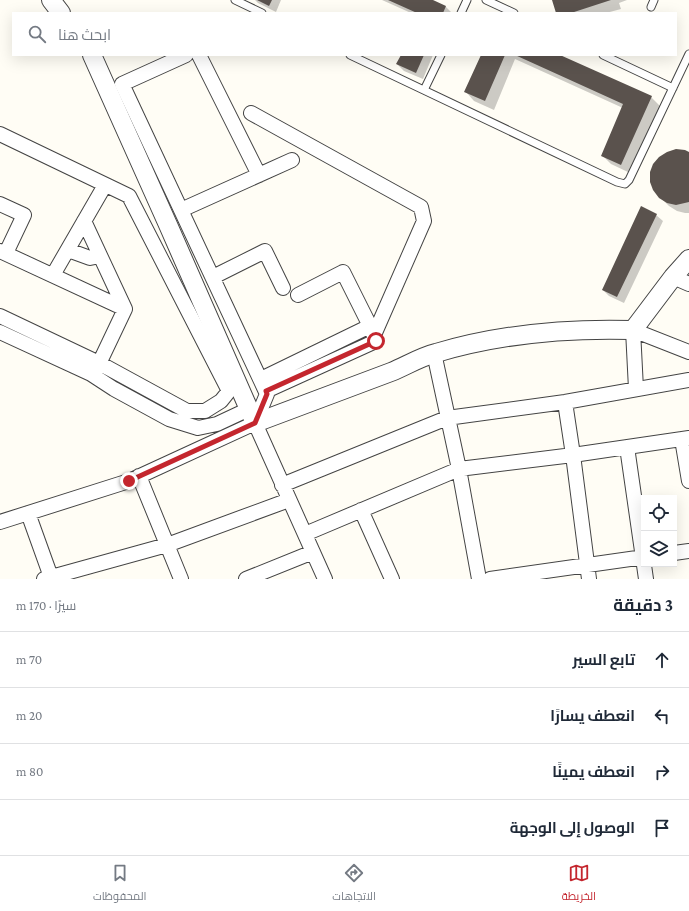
<!DOCTYPE html>
<html lang="ar">
<meta charset="utf-8">
<style>
body{margin:0;font-family:"Crimson Pro",Cairo,serif;background:#f6f6f7;color:#1f2937;direction:rtl}
.controls{position:absolute;right:12px;bottom:12px;display:grid;overflow:hidden;border-radius:0px;box-shadow:0 4px 16px #0002}
.controls button{width:36px;height:36px;display:grid;place-items:center;padding:0;border:0;border-bottom:1px solid #e0e1e3;background:#fff;color:#1f2937;font:20px sans-serif}
.stop{position:absolute;width:12px;height:12px;margin:-9px;border:3px solid #c4262e;border-radius:50%;background:#fff}
.stop.end{background:#c4262e;border-color:#fff;box-shadow:0 1px 4px #0008}
.list{margin:0;padding:0;list-style:none}
h2{display:flex;justify-content:space-between;align-items:center;height:52px;margin:0;padding:0 16px;font-size:17px}
h2 small{font-size:13px;font-weight:400;color:#747a83}
.list li{display:grid;grid-template-columns:26px 1fr auto;gap:12px;align-items:center;box-sizing:border-box;height:56px;padding:0 16px;border-top:1px solid #e0e1e3}
.list b{display:block;font-size:15px;white-space:nowrap}
.list em{font-size:13px;font-style:normal;color:#747a83}
.icon{flex:none;width:22px;height:22px;fill:none;stroke:currentColor;stroke-width:2;stroke-linecap:round;stroke-linejoin:round}
.map{position:relative;flex:none;width:689px;height:579px;overflow:hidden;direction:ltr}
.search{position:absolute;background:#fff;box-shadow:0 4px 16px #0002;left:12px;right:12px;top:12px;height:44px;display:flex;align-items:center;gap:10px;box-sizing:border-box;padding:0 14px;border-radius:0px;color:#747a83;font-size:15px}
.sheet{height:276px;background:#fff}
nav{display:flex;justify-content:space-around;align-items:center;box-sizing:border-box;height:56px;border-top:1px solid #e0e1e3;background:#fff;font-size:11px;color:#747a83}
nav a{display:grid;justify-items:center;gap:2px}
nav .on{color:#c4262e}
.map>svg:first-child{display:block}
</style>
<div class="map">
<svg width="689" height="579" viewBox="0 0 689 579">
<rect width="100%" height="100%" fill="#fffdf5"/>
<path fill="#0003" d="M 255,0 L 281,0 L 276,12 L 258,3 Z
M 382,0 L 431,0 L 446,7 L 452,13 L 411,13 Z
M 553,0 L 627,0 L 619,3 L 621,9 L 606,13 L 557,13 Z
M 402,55 L 433,55 L 423,79 L 404,71 L 397,64 Z
M 483,55 L 558,55 L 651,97 L 660,106 L 630,173 L 611,164 L 602,155 L 623,108 L 515,59 L 494,110 L 474,101 L 466,92 Z
M 689,153 L 689,213 L 685,213 L 677,211 L 669,206 L 660,197 Z
M 656,215 L 663,221 L 624,303 L 609,296 L 603,290 Z"/>
<path fill="#5a524d" d="M 257,0 L 272,0 L 269,6 Z
M 388,0 L 433,0 L 446,6 L 443,13 L 417,13 Z
M 552,0 L 611,0 L 571,13 L 556,13 Z
M 401,55 L 424,55 L 416,73 L 396,64 Z
M 481,55 L 505,55 L 485,101 L 464,92 Z
M 515,55 L 560,55 L 652,96 L 621,165 L 601,156 L 623,104 Z
M 676,149 L 685,150 L 689,152 L 689,202 L 676,205 L 667,203 L 659,198 L 653,190 L 650,182 L 650,172 L 653,164 L 659,157 L 667,152 Z
M 641,206 L 657,214 L 617,297 L 602,290 Z"/>
<g fill="none" stroke-linecap="round" stroke-linejoin="round">
<g stroke="#444" stroke-width="9">
<path id="service" d="M 235,0 L 262,13
M 486,0 L 514,13
M 651,7 L 654,0
M 461,13 L 467,0
M 350,55 L 617,182 L 625,184 L 629,180 L 689,54
M 603,55 L 673,88
M 424,90 L 441,55"/>
</g>
<g stroke="#444" stroke-width="16">
<path id="minor" d="M 199,55 L 259,175
M 251,113 L 421,207 L 424,221 L 374,335
M 0,134 L 129,196 L 229,391 L 221,401 L 205,411 L 187,411 L 99,363 L 0,316
M 0,204 L 24,215 L 6,253
M 181,210 L 292,160
M 84,221 L 125,309
M 68,250 L 90,258 L 100,256
M 0,251 L 125,309 L 96,370
M 53,275 L 105,185
M 213,277 L 265,251 L 283,288
M 673,277 L 689,284
M 0,332 L 91,374 L 114,389 L 169,419 L 198,428 L 217,424 L 249,409
M 434,353 L 459,469 L 479,579
M 261,379 L 370,326
M 636,389 L 633,330 L 689,352
M 266,391 L 376,341 L 370,326 L 343,272 L 298,295
M 565,402 L 573,455 L 589,579
M 255,423 L 325,579
M 682,439 L 689,481
M 627,447 L 646,579
M 139,476 L 181,579
M 282,485 L 447,418 L 565,402 L 689,380
M 361,510 L 392,579
M 28,513 L 51,577 L 53,579
M 0,522 L 129,481 L 255,423 L 267,394 L 122,84 L 186,55
M 305,534 L 459,469 L 573,455 L 689,438
M 674,553 L 689,551
M 44,579 L 167,545 L 289,500
M 246,579 L 313,552
M 490,579 L 644,557"/>
</g>
<g stroke="#444" stroke-width="20">
<path id="tertiary" d="M 51,0 L 61,13
M 92,55 L 169,227 L 255,423 C 300,406 345,389 391,372 C 406,366 420,357 436,353 C 500,334 567,328 633,330 L 673,277 L 689,259"/>
</g>
<use href="#service" stroke="#fff" stroke-width="7"/>
<use href="#minor" stroke="#fff" stroke-width="14"/>
<use href="#tertiary" stroke="#fff" stroke-width="18"/>
</g>
<g fill="none" stroke-linecap="round" stroke-linejoin="round">
<path stroke="#c4262e" stroke-width="5" d="M 129,481 L 255,423 L 267,394 L 266,391 L 376,341"/>
</g>
</svg>
<div class="controls">
<button><svg class="icon" aria-label="locate" viewBox="0 0 24 24"><circle cx="12" cy="12" r="6"/><path d="M12 2v4M12 18v4M2 12h4M18 12h4"/></svg></button>
<button><svg class="icon" aria-label="layers" viewBox="0 0 24 24"><path d="M12 4l9 5-9 5-9-5zM3 14l9 5 9-5"/></svg></button>
</div>
<div class="stop" style="left:376px;top:341px"></div>
<div class="stop end" style="left:129px;top:481px"></div>
<div class="search"><svg class="icon" aria-label="search" viewBox="0 0 24 24"><circle cx="10" cy="10" r="6"/><path d="M15 15l6 6"/></svg>ابحث هنا</div>
</div>
<section class="sheet">
<h2>3 دقيقة<small>سيرًا · 170 m</small></h2>
<ul class="list">
<li><svg class="icon" aria-label="ahead" viewBox="0 0 24 24"><path d="M12 20V5M6 11l6-6 6 6"/></svg><div><b>تابع السير</b></div><em>70 m</em></li>
<li><svg class="icon" aria-label="left" viewBox="0 0 24 24"><path d="M17 20v-9H6M10 6l-5 5 5 5"/></svg><div><b>انعطف يسارًا</b></div><em>20 m</em></li>
<li><svg class="icon" aria-label="right" viewBox="0 0 24 24"><path d="M7 20v-9h11M14 6l5 5-5 5"/></svg><div><b>انعطف يمينًا</b></div><em>80 m</em></li>
<li><svg class="icon" aria-label="arrive" viewBox="0 0 24 24"><path d="M6 21V4h12l-3 4 3 4H6"/></svg><div><b>الوصول إلى الوجهة</b></div></li>
</ul>
</section>
<nav>
<a class="on"><svg class="icon" aria-label="map" viewBox="0 0 24 24"><path d="M3 6l6-2 6 2 6-2v14l-6 2-6-2-6 2zM9 4v14M15 6v14"/></svg>الخريطة</a>
<a><svg class="icon" aria-label="directions" viewBox="0 0 24 24"><path d="M12 3l9 9-9 9-9-9zM9 14v-3h6M13 9l2 2-2 2"/></svg>الاتجاهات</a>
<a><svg class="icon" aria-label="saved" viewBox="0 0 24 24"><path d="M7 4h10v16l-5-4-5 4z"/></svg>المحفوظات</a>
</nav>
